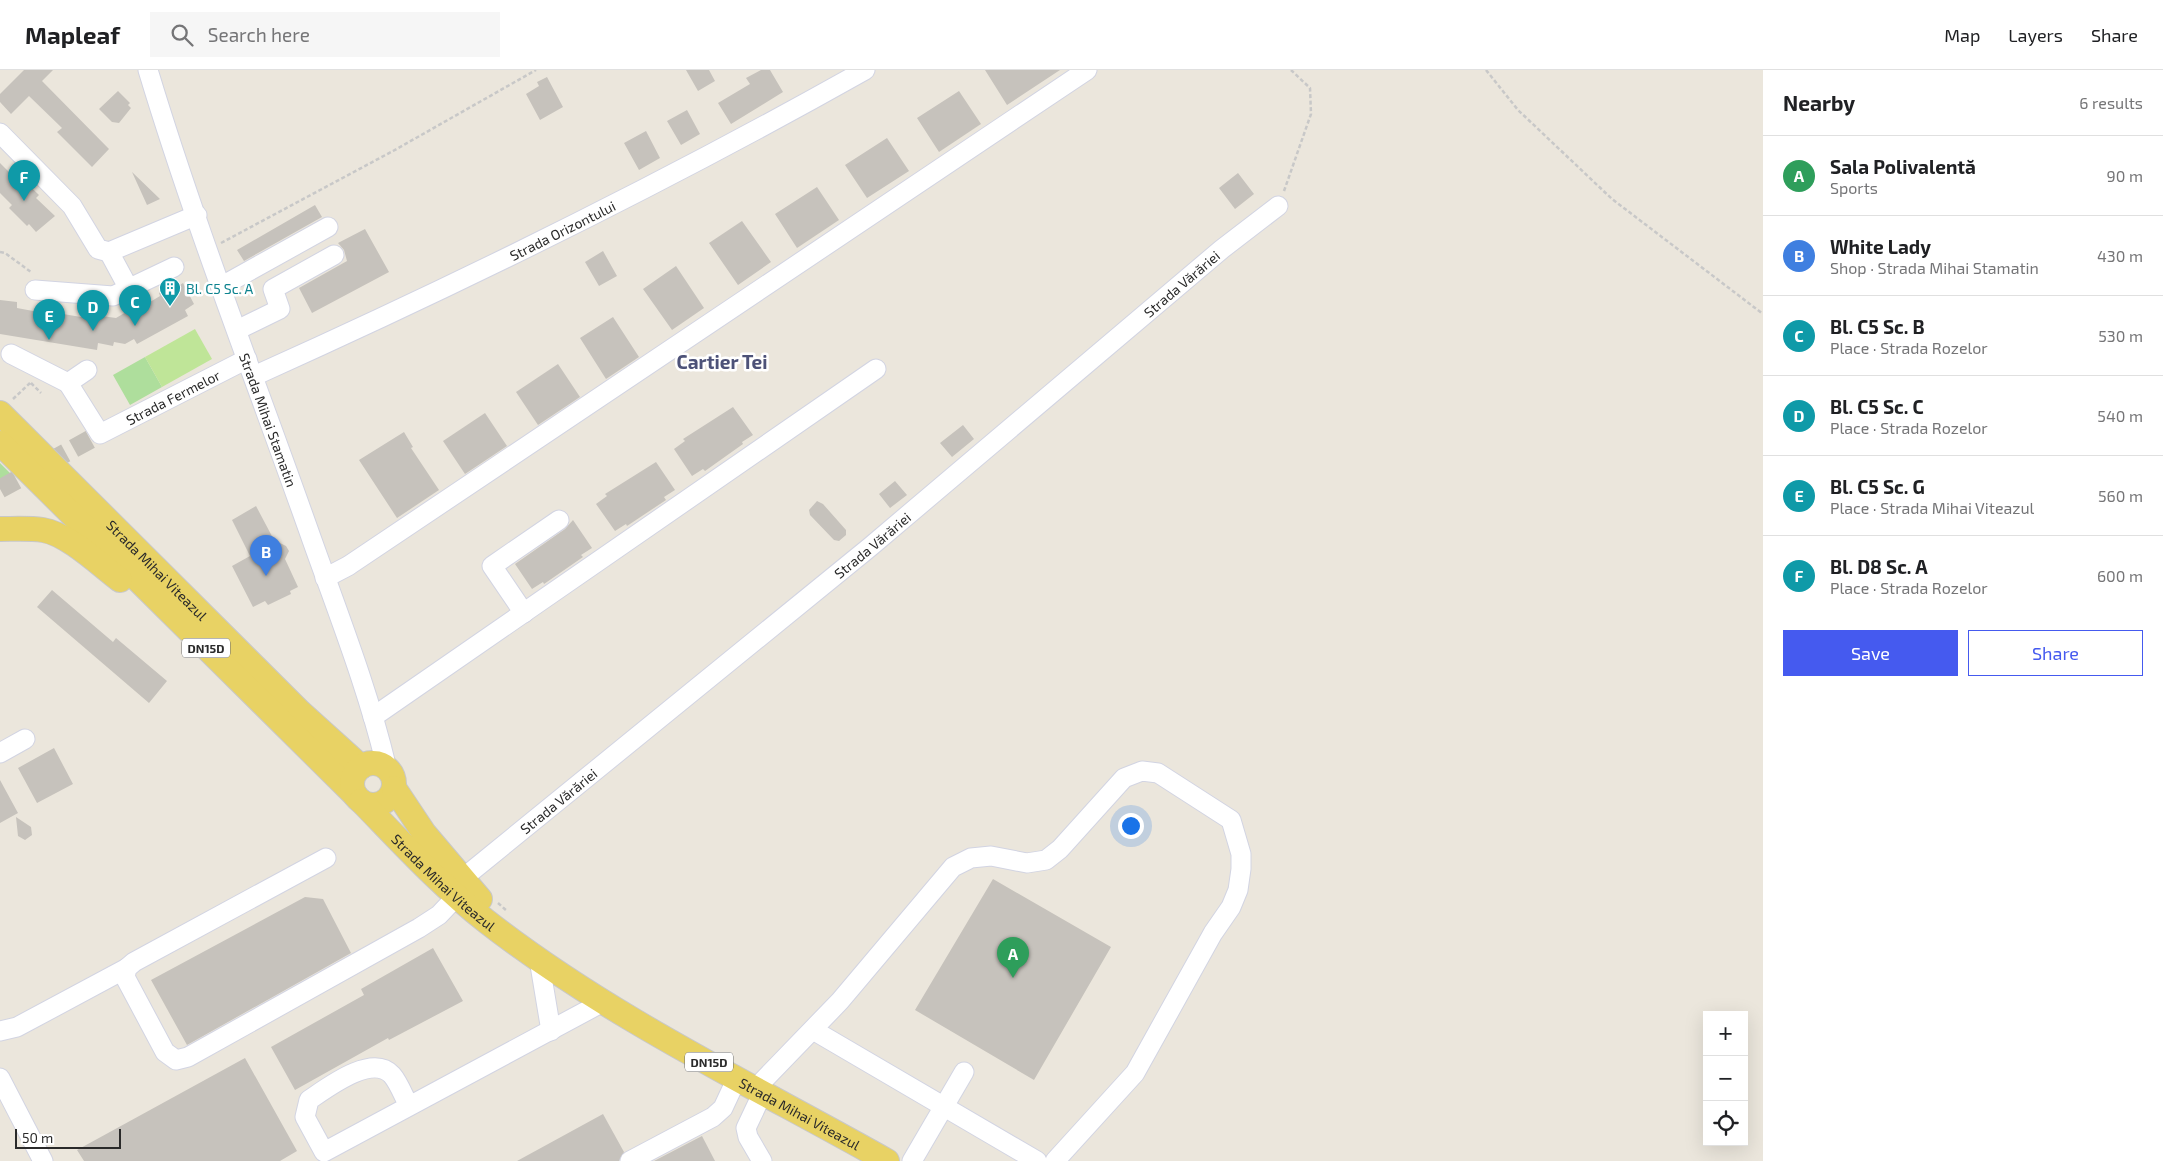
<!DOCTYPE html>
<meta charset="utf-8">
<style>
body{margin:0;font-family:"Exo 2",sans-serif;background:#f6f6f6;color:#202124}
.controls{position:absolute;right:15px;bottom:15px;display:grid;overflow:hidden;border-radius:0px;box-shadow:0 5px 20px #0002}
.controls button{width:45px;height:45px;display:grid;place-items:center;padding:0;border:0;border-bottom:1px solid #e0e0e0;background:#fff;color:#202124;font:25px sans-serif}
.scale{position:absolute;left:15px;bottom:12px;width:106px;box-sizing:border-box;padding-left:5px;border:2px solid #2a2a2a;border-top:0;font-size:14px;line-height:18px;white-space:nowrap;color:#2a2a2a;-webkit-text-stroke:4px #fff;paint-order:stroke}
.you{position:absolute;left:1130px;top:755px;width:18px;height:18px;margin:-12px;border:4px solid #fff;border-radius:50%;background:#1a73e8;box-shadow:0 0 0 8px #1a73e833}
.badge{display:grid;place-items:center;width:32px;height:32px;border-radius:50%;background:#455aef;color:#fff;font-size:16px;font-weight:700}
.pin{position:absolute;translate:-50% -41px;filter:drop-shadow(0 1px 2px #0008)}
.pin::after{content:'';position:absolute;top:26px;width:18px;height:15px;background:inherit;clip-path:polygon(0 0,100% 0,50% 100%)}
.list{margin:0;padding:0;list-style:none}
h2{display:flex;justify-content:space-between;align-items:center;height:65px;margin:0;padding:0 20px;font-size:21px}
h2 small{font-size:16px;font-weight:400;color:#757577}
.list li{display:grid;grid-template-columns:32px 1fr auto;gap:15px;align-items:center;box-sizing:border-box;height:80px;padding:0 20px;border-top:1px solid #e0e0e0}
.list b{display:block;font-size:19px;white-space:nowrap}
.list p{margin:0;font-size:16px;white-space:nowrap;color:#757577}
.list em{font-size:16px;font-style:normal;color:#757577}
.actions{display:flex;gap:10px;padding:15px 20px}
.actions a{flex:1;padding:11px 0;border:1px solid #455aef;border-radius:0px;text-align:center;font-size:18px;color:#455aef}
.actions .main{background:#455aef;color:#fff}
.icon{flex:none;width:28px;height:28px;fill:none;stroke:currentColor;stroke-width:2;stroke-linecap:round;stroke-linejoin:round}
.map{position:relative;flex:none;width:1763px;height:1091px;overflow:hidden}
header{display:flex;align-items:center;gap:30px;box-sizing:border-box;height:70px;padding:0 25px;background:#fff;border-bottom:1px solid #e0e0e0}
header strong{font-size:24px}
nav{display:flex;gap:28px;margin-inline-start:auto;font-size:18px}
.search{width:350px;height:45px;background:#f6f6f6;display:flex;align-items:center;gap:12px;box-sizing:border-box;padding:0 18px;border-radius:0px;color:#757577;font-size:19px}
main{display:flex}
aside{flex:1;background:#fff}
.map>svg:first-child{display:block}
</style>
<header>
<strong>Mapleaf</strong>
<div class="search"><svg class="icon" aria-label="search" viewBox="0 0 24 24"><circle cx="10" cy="10" r="6"/><path d="M15 15l6 6"/></svg>Search here</div>
<nav><a>Map</a><a>Layers</a><a>Share</a></nav>
</header>
<main>
<div class="map">
<svg width="1763" height="1091" viewBox="0 0 1763 1091">
<rect width="100%" height="100%" fill="#ebe6dc"/>
<path fill="#aede9c" d="M 145,287 L 162,317 L 130,335 L 113,305 Z
M 0,393 L 12,405 L 0,412 Z"/>
<path fill="#bfe598" d="M 195,259 L 212,289 L 162,317 L 145,287 Z"/>
<path fill="#c6c2bc" d="M 24,0 L 53,0 L 42,11 L 109,79 L 92,97 L 57,62 L 62,58 L 29,26 L 11,44 L 0,32 L 0,24 Z
M 686,0 L 709,0 L 715,11 L 698,21 Z
M 761,0 L 770,0 L 783,22 L 731,54 L 718,33 L 750,14 L 746,8 Z
M 985,0 L 1060,0 L 1007,35 Z
M 547,7 L 563,37 L 540,50 L 526,24 L 539,16 L 537,12 Z
M 118,21 L 130,33 L 128,35 L 131,38 L 119,53 L 112,52 L 99,39 Z
M 959,21 L 981,54 L 939,82 L 917,48 Z
M 687,40 L 700,64 L 681,75 L 667,51 Z
M 646,61 L 660,88 L 639,100 L 624,73 Z
M 887,68 L 909,101 L 867,128 L 845,95 Z
M 0,93 L 9,102 L 12,99 L 39,125 L 36,128 L 55,146 L 36,162 L 29,154 L 27,156 L 9,138 L 12,135 L 0,123 Z
M 132,102 L 160,129 L 147,135 Z
M 1238,103 L 1254,124 L 1235,139 L 1219,118 Z
M 817,117 L 839,150 L 797,178 L 775,144 Z
M 315,135 L 322,147 L 244,191 L 237,180 Z
M 742,151 L 771,192 L 738,215 L 709,173 Z
M 365,159 L 389,202 L 312,243 L 299,218 L 347,191 L 344,180 L 338,173 Z
M 603,181 L 617,206 L 599,216 L 585,192 Z
M 676,196 L 704,238 L 672,260 L 643,219 Z
M 183,213 L 194,234 L 185,240 L 188,246 L 137,274 L 134,269 L 125,274 L 114,272 L 113,276 L 98,273 L 97,280 L 0,264 L 0,230 L 17,232 L 17,238 L 33,241 L 47,242 L 48,237 L 64,239 L 63,244 L 87,248 L 88,244 L 116,248 L 138,235 L 140,238 L 160,226 L 159,223 L 173,215 L 175,218 Z
M 613,247 L 639,287 L 606,309 L 580,268 Z
M 558,294 L 580,327 L 538,355 L 516,322 Z
M 733,337 L 753,365 L 742,372 L 743,374 L 705,401 L 703,399 L 692,406 L 674,379 L 685,371 L 683,369 Z
M 485,343 L 507,376 L 465,404 L 443,371 Z
M 963,355 L 974,369 L 952,387 L 940,373 Z
M 404,362 L 413,377 L 411,378 L 439,420 L 397,448 L 359,390 Z
M 656,392 L 675,420 L 664,427 L 666,430 L 627,456 L 626,454 L 615,461 L 596,434 L 607,426 L 605,424 Z
M 895,411 L 907,425 L 890,438 L 879,424 Z
M 817,431 L 823,434 L 846,460 L 846,465 L 839,471 L 834,470 L 810,445 L 809,440 Z
M 256,436 L 274,470 L 286,476 L 289,481 L 285,489 L 298,517 L 290,521 L 291,524 L 268,535 L 265,531 L 253,537 L 232,496 L 250,486 L 232,450 Z
M 573,450 L 592,478 L 581,485 L 583,487 L 544,514 L 543,512 L 532,519 L 515,494 L 565,459 Z
M 52,520 L 113,572 L 116,568 L 167,611 L 149,633 L 37,537 Z
M 54,678 L 73,714 L 37,733 L 18,698 Z
M 0,710 L 18,743 L 0,753 Z
M 16,747 L 31,757 L 32,765 L 25,770 L 18,766 Z
M 993,809 L 1111,877 L 1034,1010 L 915,940 Z
M 305,827 L 323,829 L 351,883 L 187,975 L 151,910 Z
M 433,878 L 463,931 L 389,970 L 388,968 L 295,1020 L 271,977 L 364,925 L 361,919 Z
M 245,988 L 297,1081 L 280,1091 L 84,1091 L 77,1080 Z
M 603,1044 L 624,1082 L 619,1091 L 517,1091 Z
M 702,1066 L 715,1091 L 654,1091 Z"/>
<g fill="none" stroke-linecap="round" stroke-linejoin="round">
<path stroke="#c4c0b8" stroke-width="19" stroke-dasharray="19 9" stroke-linecap="butt" d="M 0,419 L 100,364"/>
<g stroke="#d2d4e2" stroke-width="21">
<g id="minor">
<path id="s1" d="M 148,0 C 196,159 257,314 312,470 C 339,546 369,622 387,699"/>
<path d="M 0,63 L 72,136 L 98,179 L 109,182 L 197,145"/>
<path d="M 109,182 L 129,219"/>
<path d="M 222,216 L 328,157"/>
<path d="M 35,220 L 113,226 L 174,197"/>
<path d="M 237,260 L 280,239 L 273,219 L 334,185"/>
<path d="M 11,284 L 68,313 L 87,300"/>
<path id="s2" d="M 254,306 C 461,213 666,112 865,0"/>
<path id="s3" d="M 68,313 L 100,364 L 247,289"/>
<path d="M 325,508 L 348,496 C 595,331 840,163 1087,0"/>
<path d="M 524,543 L 492,496 L 559,450"/>
<path d="M 373,647 L 876,299"/>
<path d="M 0,683 L 25,669"/>
<path d="M 326,788 L 134,892 L 127,898 L 125,907 L 165,982 L 176,990 L 188,987 L 419,858 L 439,845 L 457,826"/>
<path id="s4" d="M 462,809 L 870,477 L 1222,179 L 1278,136"/>
<path d="M 539,889 L 551,961"/>
<path d="M 813,960 L 1037,1091"/>
<path d="M 0,961 L 17,957 L 127,898"/>
<path d="M 0,1008 L 43,1091"/>
<path d="M 756,1018 L 840,931 L 953,797 L 971,788 L 991,786 L 1027,793 L 1046,790 L 1060,779 L 1124,708 L 1142,701 L 1158,703 L 1231,750 L 1241,784 L 1241,799 L 1238,820 L 1231,837 L 1213,863 L 1135,1003 L 1055,1091"/>
<path d="M 409,1036 C 404,1027 399,1013 392,1005 C 372,983 327,1018 309,1030 L 305,1047 L 324,1082 L 603,932"/>
<path d="M 630,1091 L 713,1047 L 723,1038 L 737,1008"/>
<path d="M 762,1091 L 748,1067 L 746,1058 L 763,1022"/>
<path d="M 912,1091 L 964,1002"/>
</g>
</g>
<g stroke="#c8c8c8" stroke-width="26">
<g id="major">
<path id="s5" d="M 0,343 L 300,642 L 361,697"/>
<path d="M 0,373 L 356,726"/>
<path d="M 0,459 C 14,459 29,458 43,460 C 68,464 100,495 120,510"/>
<circle cx="373" cy="714" r="21"/>
<path d="M 394,718 L 424,763 L 480,829"/>
<path id="s6" d="M 361,731 C 401,772 441,816 486,851 C 609,947 752,1015 887,1091"/>
</g>
</g>
<path stroke="#c8c8c8" stroke-width="2.5" stroke-dasharray="4 2.5" stroke-linecap="butt" d="M 1486,0 L 1518,40 L 1612,129 L 1763,244
M 1284,121 L 1311,44 L 1310,18 L 1291,0
M 221,173 L 393,81 L 536,0
M 0,182 L 5,183 L 31,202
M 31,313 L 41,323
M 13,329 L 30,313
M 498,833 L 507,841"/>
<use href="#minor" stroke="#fff" stroke-width="19"/>
<use href="#major" stroke="#e8d264" stroke-width="24"/>
</g>
<defs>
<g id="building-pin" transform="scale(1.125)"><path d="M0 17L-7.5 6A9.5 9.5 0 1 1 7.5 6Z" fill="#0f9aa8" stroke="#fff"/><path d="M-4-6H4V6H1V3H-1V6H-4ZM-2.5-4.3h1.7v1.8h-1.7ZM.8-4.3h1.7v1.8H.8ZM-2.5-1h1.7V.8h-1.7ZM.8-1h1.7V.8H.8Z" fill="#fff"/></g>
</defs>
<g fill-rule="evenodd">
<use href="#building-pin" x="170" y="218"/>
</g>
<g text-anchor="middle" dominant-baseline="central" stroke-width="5" stroke-linejoin="round" paint-order="stroke">
<g fill="#fff" stroke="#6a6a6a" stroke-width="1">
<rect x="182" y="568.5" width="48" height="19" rx="4"/>
<rect x="685" y="982.5" width="48" height="19" rx="4"/>
</g>
<g font-size="12" font-weight="bold" fill="#2a2a2a">
<text x="206" y="578">DN15D</text>
<text x="709" y="992">DN15D</text>
</g>
<g font-size="14" fill="#2a2a2a" stroke="#fff">
<text stroke="none"><textPath href="#s2" startOffset="341">Strada Orizontului</textPath></text>
<text stroke="none"><textPath href="#s4" startOffset="934">Strada Vărăriei</textPath></text>
<text stroke="none"><textPath href="#s3" startOffset="142">Strada Fermelor</textPath></text>
<text stroke="none"><textPath href="#s1" startOffset="370">Strada Mihai Stamatin</textPath></text>
<text stroke="none"><textPath href="#s4" startOffset="529">Strada Vărăriei</textPath></text>
<text stroke="none"><textPath href="#s5" startOffset="222">Strada Mihai Viteazul</textPath></text>
<text stroke="none"><textPath href="#s4" startOffset="124">Strada Vărăriei</textPath></text>
<text stroke="none"><textPath href="#s6" startOffset="116">Strada Mihai Viteazul</textPath></text>
<text stroke="none"><textPath href="#s6" startOffset="542">Strada Mihai Viteazul</textPath></text>
</g>
<g font-size="14" fill="#0d838f" stroke="#fff" text-anchor="start">
<text x="186" y="218">Bl. C5 Sc. A</text>
</g>
<g font-size="19" font-weight="bold" fill="#4d5278" stroke="#fff">
<text x="722" y="291">Cartier Tei</text>
</g>
</g>
</svg>
<div class="controls">
<button>+</button>
<button>−</button>
<button><svg class="icon" aria-label="locate" viewBox="0 0 24 24"><circle cx="12" cy="12" r="6"/><path d="M12 2v4M12 18v4M2 12h4M18 12h4"/></svg></button>
</div>
<div class="scale">50 m</div>
<div class="you"></div>
<div class="pin badge" style="left:1013px;top:908px;background:#2e9e5b">A</div>
<div class="pin badge" style="left:266px;top:506px;background:#3f7fe0">B</div>
<div class="pin badge" style="left:135px;top:256px;background:#0f9aa8">C</div>
<div class="pin badge" style="left:93px;top:261px;background:#0f9aa8">D</div>
<div class="pin badge" style="left:49px;top:270px;background:#0f9aa8">E</div>
<div class="pin badge" style="left:24px;top:131px;background:#0f9aa8">F</div>
</div>
<aside>
<h2>Nearby<small>6 results</small></h2>
<ul class="list">
<li><span class="badge" style="background:#2e9e5b">A</span><div><b>Sala Polivalentă</b><p>Sports</p></div><em>90 m</em></li>
<li><span class="badge" style="background:#3f7fe0">B</span><div><b>White Lady</b><p>Shop · Strada Mihai Stamatin</p></div><em>430 m</em></li>
<li><span class="badge" style="background:#0f9aa8">C</span><div><b>Bl. C5 Sc. B</b><p>Place · Strada Rozelor</p></div><em>530 m</em></li>
<li><span class="badge" style="background:#0f9aa8">D</span><div><b>Bl. C5 Sc. C</b><p>Place · Strada Rozelor</p></div><em>540 m</em></li>
<li><span class="badge" style="background:#0f9aa8">E</span><div><b>Bl. C5 Sc. G</b><p>Place · Strada Mihai Viteazul</p></div><em>560 m</em></li>
<li><span class="badge" style="background:#0f9aa8">F</span><div><b>Bl. D8 Sc. A</b><p>Place · Strada Rozelor</p></div><em>600 m</em></li>
</ul>
<div class="actions"><a class="main">Save</a><a>Share</a></div>
</aside>
</main>
